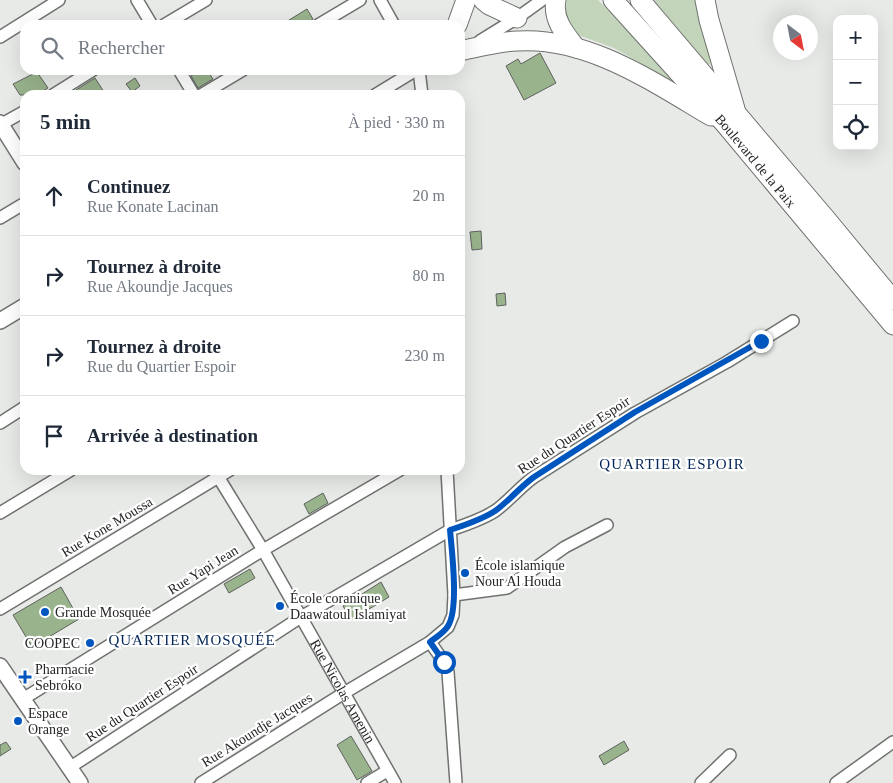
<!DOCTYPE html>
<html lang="fr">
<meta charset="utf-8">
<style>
body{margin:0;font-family:"Times New Roman",serif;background:#f6f6f7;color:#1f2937}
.controls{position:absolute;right:15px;top:15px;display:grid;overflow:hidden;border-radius:10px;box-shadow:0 5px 20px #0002}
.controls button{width:45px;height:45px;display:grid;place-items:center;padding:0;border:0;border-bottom:1px solid #e0e1e3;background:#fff;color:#1f2937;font:25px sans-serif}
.compass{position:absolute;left:773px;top:15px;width:45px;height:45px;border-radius:50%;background:#fff;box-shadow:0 5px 20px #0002;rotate:148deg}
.stop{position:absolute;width:15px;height:15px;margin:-11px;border:4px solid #0056bf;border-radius:50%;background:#fff}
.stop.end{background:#0056bf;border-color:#fff;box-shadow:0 1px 5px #0008}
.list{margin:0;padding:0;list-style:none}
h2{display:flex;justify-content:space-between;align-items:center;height:65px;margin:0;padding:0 20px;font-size:21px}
h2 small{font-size:16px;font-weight:400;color:#747a83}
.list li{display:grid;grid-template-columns:32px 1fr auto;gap:15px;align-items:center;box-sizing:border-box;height:80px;padding:0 20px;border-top:1px solid #e0e1e3}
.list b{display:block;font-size:19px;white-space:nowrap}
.list p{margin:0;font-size:16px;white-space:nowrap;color:#747a83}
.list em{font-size:16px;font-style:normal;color:#747a83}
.icon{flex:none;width:28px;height:28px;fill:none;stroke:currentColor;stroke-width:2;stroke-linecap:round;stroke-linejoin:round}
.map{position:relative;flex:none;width:893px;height:783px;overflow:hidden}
.search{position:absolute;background:#fff;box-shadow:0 5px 20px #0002;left:20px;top:20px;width:445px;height:55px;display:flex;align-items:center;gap:12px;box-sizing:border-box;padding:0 18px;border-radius:15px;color:#747a83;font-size:19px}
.panel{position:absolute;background:#fff;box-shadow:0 5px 20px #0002;left:20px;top:90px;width:445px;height:385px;border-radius:15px}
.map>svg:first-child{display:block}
</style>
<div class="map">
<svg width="893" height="783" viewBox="0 0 893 783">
<rect width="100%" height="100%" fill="#e7eae6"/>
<path fill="#c2d4ba" d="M 567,0 L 598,0 L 678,84 L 614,48 L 578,35 L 572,30 L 565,14 Z
M 654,0 L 699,0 L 712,61 L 709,65 Z"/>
<path fill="#99b38d" stroke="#5f625e" d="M 307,9 L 313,19 L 304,25 L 281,25 Z
M 540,53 L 556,83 L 524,100 L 506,66 L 518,59 L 521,64 Z
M 200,70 L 207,70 L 213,79 L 198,88 L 191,76 Z
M 37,72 L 48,88 L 37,95 L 20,95 L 13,84 Z
M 95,78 L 106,95 L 79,95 L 76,90 Z
M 135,78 L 140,86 L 132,92 L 126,84 Z
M 481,231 L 482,249 L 472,250 L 470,232 Z
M 505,293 L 506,305 L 497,306 L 496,294 Z
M 323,493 L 328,503 L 309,514 L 304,504 Z
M 250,569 L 255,578 L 229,593 L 224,584 Z
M 381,582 L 389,597 L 351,620 L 343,606 Z
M 61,587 L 79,619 L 32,647 L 13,615 Z
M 351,736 L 372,771 L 357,780 L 337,745 Z
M 624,741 L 629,750 L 604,765 L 599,756 Z
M 6,742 L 11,749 L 0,756 L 0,745 Z"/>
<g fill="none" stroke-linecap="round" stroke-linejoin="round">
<g stroke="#6f726e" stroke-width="14">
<g id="minor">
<path d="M 137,0 L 152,25"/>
<path d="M 380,0 L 394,25"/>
<path d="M 164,25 L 206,0"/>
<path d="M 318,25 L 360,0"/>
<path d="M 0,37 L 59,0"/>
<path d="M 480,41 L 517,18 L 542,0"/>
<path d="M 179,70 L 194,95"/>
<path d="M 419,70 L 422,95"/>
<path d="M 53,95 L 93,70"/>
<path d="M 201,95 L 243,70"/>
<path d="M 375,95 L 416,70"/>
<path d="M 0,125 L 25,111"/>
<path d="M 0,218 L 25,203"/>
<path d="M 0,423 L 25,407"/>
<path id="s1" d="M 214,470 L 263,550 L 395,783"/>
<path d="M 0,513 L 71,470"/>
<path d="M 454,595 L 507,588 L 565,547 L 607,525"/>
<path d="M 0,609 L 230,470"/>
<path d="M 430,642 L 444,662 L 448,672 L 456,783"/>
<path d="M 23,699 L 263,550 L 400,470"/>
<path d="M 69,768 L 301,617 L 450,530 C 465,525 481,520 495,511 C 509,501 520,487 534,477 L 635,413 L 727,362 L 793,321"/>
<path d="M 201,783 L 344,693 L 430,642 L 448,627 L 453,615 L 454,595 L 447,470"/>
<path d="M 367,783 L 387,771"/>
<path d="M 701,783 L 730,755"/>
<path d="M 836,783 L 893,742"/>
</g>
</g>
<g stroke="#6f726e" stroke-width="18">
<path id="tertiary" d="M 0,123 L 25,163
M 0,321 L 25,306
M 0,666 L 80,783"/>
</g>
<g stroke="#6f726e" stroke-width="21">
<g id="primary">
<path d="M 483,0 L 489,5 L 517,18"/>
<path d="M 556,0 C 552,19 565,34 576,48"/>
<path id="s2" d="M 613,0 L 725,124 L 893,325"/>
<path d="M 640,0 L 826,219 L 893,300"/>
<path d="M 705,0 L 709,20 L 735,109"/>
<path d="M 457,25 L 466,0"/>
<path d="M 460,51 C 479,47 497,42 517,41 C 587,36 653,82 711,116"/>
</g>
</g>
<use href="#minor" stroke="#fff" stroke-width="11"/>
<use href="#tertiary" stroke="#fff" stroke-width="15"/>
<use href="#primary" stroke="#fff" stroke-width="19"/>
</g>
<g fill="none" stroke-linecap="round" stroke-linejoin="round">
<path stroke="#0056bf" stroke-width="6" d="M 444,662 L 430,642 C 436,637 444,633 448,626 C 459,609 452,552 450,530 C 465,525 481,520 495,511 C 509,501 520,487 534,477 L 635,412 L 761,341"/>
</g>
<g fill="#0056bf" stroke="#fff" stroke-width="2">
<circle cx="465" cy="573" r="5"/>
<circle cx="280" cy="606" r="5"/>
<circle cx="45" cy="612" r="5"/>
<circle cx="90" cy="643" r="5"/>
<path d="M22.5 669.5h5v5h5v5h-5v5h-5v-5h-5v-5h5z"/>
<circle cx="18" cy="721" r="5"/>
</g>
<g text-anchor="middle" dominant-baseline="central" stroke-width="4.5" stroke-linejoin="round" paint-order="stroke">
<g font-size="14" fill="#242524" stroke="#fff">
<text stroke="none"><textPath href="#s2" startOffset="215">Boulevard de la Paix</textPath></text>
<text transform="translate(574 435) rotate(-33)">Rue du Quartier Espoir</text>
<text transform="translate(107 527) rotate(-31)">Rue Kone Moussa</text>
<text transform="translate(203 570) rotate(-32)">Rue Yapi Jean</text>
<text stroke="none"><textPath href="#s1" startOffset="256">Rue Nicolas Amenin</textPath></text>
<text transform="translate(142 703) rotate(-33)">Rue du Quartier Espoir</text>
<text transform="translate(257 730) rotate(-32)">Rue Akoundje Jacques</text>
</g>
<g font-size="14" fill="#242524" stroke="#fff" text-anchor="start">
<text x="475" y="565">École islamique<tspan x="475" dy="16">Nour Al Houda</tspan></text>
<text x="290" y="598">École coranique<tspan x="290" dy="16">Daawatoul Islamiyat</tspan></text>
<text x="55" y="612">Grande Mosquée</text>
<text x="80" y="643" text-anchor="end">COOPEC</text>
<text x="35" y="669">Pharmacie<tspan x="35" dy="16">Sebroko</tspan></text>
<text x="28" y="713">Espace<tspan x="28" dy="16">Orange</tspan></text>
</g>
<g font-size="15" letter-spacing="1" fill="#032659" stroke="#fff">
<text x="672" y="464">QUARTIER ESPOIR</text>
<text x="192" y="640">QUARTIER MOSQUÉE</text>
</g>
</g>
</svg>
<div class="controls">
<button>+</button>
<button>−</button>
<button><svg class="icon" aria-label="locate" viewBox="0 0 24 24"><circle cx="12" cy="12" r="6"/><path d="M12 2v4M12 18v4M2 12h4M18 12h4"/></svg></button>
</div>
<svg class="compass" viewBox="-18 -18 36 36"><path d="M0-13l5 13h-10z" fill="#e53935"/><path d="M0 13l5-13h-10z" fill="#747a83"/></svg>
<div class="stop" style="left:444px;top:662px"></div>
<div class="stop end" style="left:761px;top:341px"></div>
<div class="search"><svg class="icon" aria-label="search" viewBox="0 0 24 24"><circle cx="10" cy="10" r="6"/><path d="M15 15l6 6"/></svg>Rechercher</div>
<section class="panel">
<h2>5 min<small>À pied · 330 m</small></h2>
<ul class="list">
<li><svg class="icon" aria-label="ahead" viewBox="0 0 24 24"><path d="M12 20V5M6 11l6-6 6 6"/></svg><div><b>Continuez</b><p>Rue Konate Lacinan</p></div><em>20 m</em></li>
<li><svg class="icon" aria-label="right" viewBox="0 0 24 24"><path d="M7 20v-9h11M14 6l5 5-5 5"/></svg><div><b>Tournez à droite</b><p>Rue Akoundje Jacques</p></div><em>80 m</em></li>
<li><svg class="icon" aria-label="right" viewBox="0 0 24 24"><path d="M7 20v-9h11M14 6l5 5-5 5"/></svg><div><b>Tournez à droite</b><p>Rue du Quartier Espoir</p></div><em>230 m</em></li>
<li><svg class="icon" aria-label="arrive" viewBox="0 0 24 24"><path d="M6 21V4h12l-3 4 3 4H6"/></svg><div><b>Arrivée à destination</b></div></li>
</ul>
</section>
</div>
